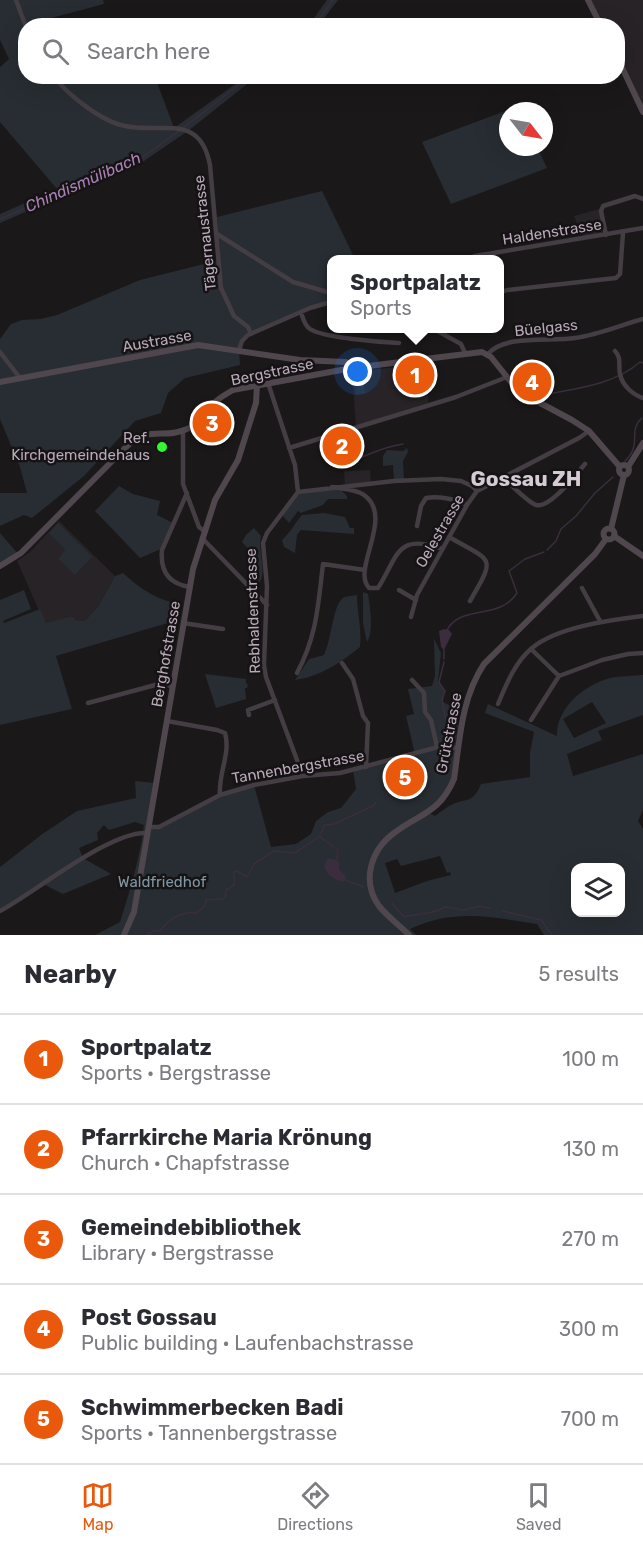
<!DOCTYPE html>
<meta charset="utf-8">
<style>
body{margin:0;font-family:Rubik,sans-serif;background:#f2f2f3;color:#2b2b33}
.controls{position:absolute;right:18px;bottom:18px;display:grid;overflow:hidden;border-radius:12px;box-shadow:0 6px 24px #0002}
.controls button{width:54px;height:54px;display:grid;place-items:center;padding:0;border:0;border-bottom:2px solid #e1e1e2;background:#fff;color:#2b2b33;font:30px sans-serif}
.compass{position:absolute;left:499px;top:102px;width:54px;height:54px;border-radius:50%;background:#fff;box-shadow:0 6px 24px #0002;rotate:121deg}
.you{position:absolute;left:358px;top:372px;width:21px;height:21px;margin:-15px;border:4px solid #fff;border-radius:50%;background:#1a73e8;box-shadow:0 0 0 9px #1a73e833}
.badge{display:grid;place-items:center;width:39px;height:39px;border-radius:50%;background:#ea580c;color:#fff;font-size:20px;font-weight:700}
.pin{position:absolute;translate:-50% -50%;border:3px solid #fff;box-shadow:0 2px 6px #0006}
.popup{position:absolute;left:327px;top:255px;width:177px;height:78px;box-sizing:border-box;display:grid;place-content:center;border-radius:12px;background:#fff;filter:drop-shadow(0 2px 4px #0005);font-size:20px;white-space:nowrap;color:#7c7c81}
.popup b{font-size:22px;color:#2b2b33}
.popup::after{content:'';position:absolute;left:50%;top:100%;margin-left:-12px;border:12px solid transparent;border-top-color:#fff}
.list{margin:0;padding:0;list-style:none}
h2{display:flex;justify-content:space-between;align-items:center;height:78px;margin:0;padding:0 24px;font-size:26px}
h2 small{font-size:20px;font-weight:400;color:#7c7c81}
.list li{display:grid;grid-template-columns:39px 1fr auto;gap:18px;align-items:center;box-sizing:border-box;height:90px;padding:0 24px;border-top:2px solid #e1e1e2}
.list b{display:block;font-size:22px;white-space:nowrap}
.list p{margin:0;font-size:20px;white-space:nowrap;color:#7c7c81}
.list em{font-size:20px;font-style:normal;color:#7c7c81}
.icon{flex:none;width:33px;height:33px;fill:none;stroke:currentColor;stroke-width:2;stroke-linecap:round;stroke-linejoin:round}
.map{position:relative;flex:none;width:643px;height:935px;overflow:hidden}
.search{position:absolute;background:#fff;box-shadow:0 6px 24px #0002;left:18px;right:18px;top:18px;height:66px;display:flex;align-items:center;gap:15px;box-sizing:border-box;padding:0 21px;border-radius:24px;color:#7c7c81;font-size:22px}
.sheet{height:528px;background:#fff}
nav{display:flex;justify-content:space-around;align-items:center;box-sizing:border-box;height:84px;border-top:2px solid #e1e1e2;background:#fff;font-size:16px;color:#7c7c81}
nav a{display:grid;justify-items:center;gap:3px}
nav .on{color:#ea580c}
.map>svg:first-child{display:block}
</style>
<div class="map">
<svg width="643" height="935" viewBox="0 0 643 935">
<rect width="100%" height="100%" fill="#1a1819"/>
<path fill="#272326" d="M 588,0 L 643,0 L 643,112 L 618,59 L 618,26 L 601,25 Z
M 599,209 L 604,233 L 583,237 L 574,216 Z
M 424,364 L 424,382 L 428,383 L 428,403 L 356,426 L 352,372 Z
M 370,470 L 371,483 L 345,486 L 344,471 Z
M 59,521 L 115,576 L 97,608 L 84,621 L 77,621 L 72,616 L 45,624 L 17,561 L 30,552 Z"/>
<path fill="#272d32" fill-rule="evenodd" d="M 0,0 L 103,0 L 104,4 L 25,25 L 26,76 L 155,77 L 174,128 L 245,77 L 256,77 L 188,131 L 144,161 L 0,223 L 0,214 L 57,189 L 0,122 L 0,67 L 9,59 L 0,40 Z
M 327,0 L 338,0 L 319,25 L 309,25 Z
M 524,104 L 527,111 L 508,111 L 508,147 L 537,147 L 547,168 L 451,204 L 422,142 Z
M 322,191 L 355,259 L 331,260 L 331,302 L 319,305 L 246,337 L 239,350 L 240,365 L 185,378 L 168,393 L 161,413 L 135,421 L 84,476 L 32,518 L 24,515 L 0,526 L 0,493 L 27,493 L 20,467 L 0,419 L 0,339 L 11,324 L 22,320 L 40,319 L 57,315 L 140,280 L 220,260 L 217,217 Z
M 424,364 L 424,382 L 406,384 L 408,367 Z
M 363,376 L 365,393 L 356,395 L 355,377 Z
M 407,448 L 408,452 L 403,461 L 404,481 L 394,481 L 393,465 L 383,466 L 383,456 L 387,450 L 403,451 Z
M 119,486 L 133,494 L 160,501 L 157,515 L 173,523 L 161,549 L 140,558 L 95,511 Z
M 332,487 L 341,490 L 347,496 L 347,499 L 328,499 L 323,505 L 301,513 L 298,511 L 289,523 L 281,514 L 298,492 Z
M 324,513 L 345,517 L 350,528 L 354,528 L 354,534 L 301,530 L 297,535 L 295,553 L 284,547 L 282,540 C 290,533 295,523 302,515 Z
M 58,523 L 92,557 L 75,575 L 58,559 L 65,550 L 49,533 Z
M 254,528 L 261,536 C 257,551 268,571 259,583 L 254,582 L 251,552 L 242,542 L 246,535 Z
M 0,533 L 19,555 L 0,566 Z
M 123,573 C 140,589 157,600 180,604 L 178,620 L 56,656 L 72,709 L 0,725 L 0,600 L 24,590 L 31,609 L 3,621 L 4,623 L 40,609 L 46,623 L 72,616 L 77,621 L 84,621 L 97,608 L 115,576 Z
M 363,592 L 368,594 C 370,608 374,630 367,642 L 363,623 Z
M 357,595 C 357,612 362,629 360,647 C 342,662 319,677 295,680 L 309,659 L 324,655 C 331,642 333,604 343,598 C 346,596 353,596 357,595 Z
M 434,639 L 441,653 L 438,681 L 445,690 L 443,702 L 449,705 L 452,700 L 461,704 L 455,747 L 454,779 L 429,813 L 435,816 C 441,812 446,807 453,804 C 468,798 473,803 481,784 L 530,777 L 530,753 L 534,732 L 485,713 L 488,704 L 557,736 C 556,708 584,685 610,678 C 621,676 632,676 643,675 L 643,715 L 598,731 L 602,740 L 567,754 L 573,776 L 643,754 L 643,810 L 638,821 L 643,829 L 643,935 L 544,935 L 537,924 C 492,917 454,908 410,929 L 416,935 L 95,935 L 120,922 C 130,890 140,858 144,825 L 135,822 L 109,830 L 104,825 L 97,833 L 98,840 L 79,848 L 83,858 L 111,874 L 63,894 L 43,884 L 0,911 L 0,867 L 41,835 L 77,811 L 136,798 L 135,781 L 156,783 L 148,826 L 154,828 L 198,805 L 254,785 L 271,847 L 296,844 L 311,834 L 316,821 L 328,812 L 341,808 L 356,789 L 353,770 L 413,754 L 414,750 L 406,716 L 414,714 L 408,689 L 432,686 L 435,676 ZM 592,702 L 606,723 L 574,738 L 563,719 ZM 440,856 L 447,873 L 450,872 L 451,875 L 427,881 L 395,893 L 385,863 L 397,859 L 401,866 ZM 576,867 L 620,867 L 620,912 L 576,912 Z
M 205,674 L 246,679 L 246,683 L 248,685 L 247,688 L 245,688 L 246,699 L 216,708 Z"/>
<path fill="#3b2d3e" d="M 444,629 L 449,630 L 452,634 L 444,650 L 441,647 L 439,631 Z
M 409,767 L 415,773 L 401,787 L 395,780 Z
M 328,858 L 339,861 L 339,869 L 346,877 L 343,882 C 333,879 328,876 324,866 Z"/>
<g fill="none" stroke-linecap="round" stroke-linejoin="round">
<path stroke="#3b2d3e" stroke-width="1.5" d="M 314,26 L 333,0
M 183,128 L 250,76
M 0,219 L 143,157 L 179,131
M 548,394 C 579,388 615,384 640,362 L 643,363
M 540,396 L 544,395
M 625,461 C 643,444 627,431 642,418
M 340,465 C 362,459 379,447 403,444
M 547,550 L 556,541 L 561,529 L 576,516 L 595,493 L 613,477
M 447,630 C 461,604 499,621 517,593 L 509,571 L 525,559 L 544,552
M 444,650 L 444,659
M 444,662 L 439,682 L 445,691 L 442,700 L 449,736 L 447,740
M 320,837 L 334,847
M 336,849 L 338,851 L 337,860
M 345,880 L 364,887
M 392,903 L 404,917 C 419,913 432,915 445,907 L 464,910 L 480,906 L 490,908
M 502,911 L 541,920 L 552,935
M 146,935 L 154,931 L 160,931 C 169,919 181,911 196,913 L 205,906 L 206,900 L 223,899 L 226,895 L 226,890 L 234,885 L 234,872 L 237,871 L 245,876 L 248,876 L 254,864 L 274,851 L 295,853 L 319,837 L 325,825 L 334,824 L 373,806 L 376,802"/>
<path stroke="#443d43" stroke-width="4.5" d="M 16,0 L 26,27
M 54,76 C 67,95 103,122 125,126 C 162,134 200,112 210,165 L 221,288 L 234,316 L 248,327 L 251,334
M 217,234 L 293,282 L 331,293
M 606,235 L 601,211 L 603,206 L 635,196 L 643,199
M 465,260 L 475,256 L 643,228
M 499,293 L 507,290 L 616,278 L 620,274 L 623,233
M 301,312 C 303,318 304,325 310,329 C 324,338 380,342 399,343
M 432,328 L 461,344 L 465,353
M 239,350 L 242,341 L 248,335 L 310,308 L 331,302
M 615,351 C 622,358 618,366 620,374 C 622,385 633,395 643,398
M 0,352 L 20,378
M 488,354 C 505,334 551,342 575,338 C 598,335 621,325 643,319
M 268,383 L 295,465 L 298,492 L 267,533 L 263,543 L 267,586 L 264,665 L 266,677 L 303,776
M 183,431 L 183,484 L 199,527 L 204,531
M 289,448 L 456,397 L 507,377
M 503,478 C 511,484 527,502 536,505 C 550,509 576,474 585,464
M 332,487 C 343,489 356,489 364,495 C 395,517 351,569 369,588 L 378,588 C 398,557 396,532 442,549
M 298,492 L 394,481 L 441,479 L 461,481 L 472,486 L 477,491
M 187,493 L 162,550 C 160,571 169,584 190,587
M 417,526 L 421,506 L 426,498 C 438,496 457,499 467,505
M 449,537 C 492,562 497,555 470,601
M 202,538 L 267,605
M 582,588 L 600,621
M 399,590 L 416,600
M 411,617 L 417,595 L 467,505 L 477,491 L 579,438 L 589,431
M 183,623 L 223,629
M 531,649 L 559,676
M 342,663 L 353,679 L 363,716 L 368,723 L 366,767
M 297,673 C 317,636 318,605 323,564 L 365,570
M 412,680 L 424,693 L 425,712 L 431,720 L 437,747
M 88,703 L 159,684 L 173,686
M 498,704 C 506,685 515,662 532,648 C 557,627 610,620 643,616
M 249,715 L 248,710 L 275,700
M 531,720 L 559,676 L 602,660 L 628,654 L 643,653
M 167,721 L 217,730 L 225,733 C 231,753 218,774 220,795
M 148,827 L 159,827 L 220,795 L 254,785 L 303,776 L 340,773 L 442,746 L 458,748
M 0,911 C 34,893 111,830 147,833"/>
<path stroke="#4f464e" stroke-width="6" d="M 588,0 L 601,26
M 618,59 L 643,112
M 0,382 L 198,345 L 300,360 L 346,362 L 352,368
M619 470a5 5 0 1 1 10 0a5 5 0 1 1-10 0Z
M 628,467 L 643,443
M603.5 534a5.5 5.5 0 1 1 11 0a5.5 5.5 0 1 1-11 0Z
M 611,529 L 624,475
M 614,536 L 643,556
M 0,566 L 21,553 L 126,447 C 150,424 163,440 187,429 C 199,425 205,412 214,403 C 219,398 226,394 233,390 L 352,368 L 482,352 L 491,357 L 511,382 L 527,396 L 572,420 L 589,431 L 620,467
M 124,935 L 134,912 L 193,569 L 215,500 L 238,460 L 256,403 L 257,385
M 409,935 C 399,925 388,917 379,906 C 361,881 371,850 394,833 C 420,813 439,814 454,779 C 460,739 461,699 484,664 L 595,554 L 606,539"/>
</g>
<circle fill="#32f831" stroke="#151314" stroke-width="2" cx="162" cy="447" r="6"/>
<g text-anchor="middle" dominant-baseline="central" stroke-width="5" stroke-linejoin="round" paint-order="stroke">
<g font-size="15" fill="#baa9ba" stroke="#151314">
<text transform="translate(552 232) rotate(-9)">Haldenstrasse</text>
<text transform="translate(205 233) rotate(-96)">Tägernaustrasse</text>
<text transform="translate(546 328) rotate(-6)">Büelgass</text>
<text transform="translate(157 341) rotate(-10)">Austrasse</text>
<text transform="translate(272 372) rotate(-12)">Bergstrasse</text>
<text transform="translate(440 531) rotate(-60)">Oelestrasse</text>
<text transform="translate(253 611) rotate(-92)">Rebhaldenstrasse</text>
<text transform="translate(166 654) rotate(-80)">Berghofstrasse</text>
<text transform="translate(449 733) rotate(-79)">Grütstrasse</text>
<text transform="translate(298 767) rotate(-10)">Tannenbergstrasse</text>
</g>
<g font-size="15" fill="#baa9ba" stroke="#151314" text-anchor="end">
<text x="150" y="438">Ref.<tspan x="150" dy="17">Kirchgemeindehaus</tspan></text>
</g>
<g font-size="15" fill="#8097a5" stroke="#151314">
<text x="162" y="882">Waldfriedhof</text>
</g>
<g font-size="16" font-style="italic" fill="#ab80b6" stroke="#151314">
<text transform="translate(83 182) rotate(-24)">Chindismülibach</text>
</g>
<g font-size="21" font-weight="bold" fill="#d6cbd5" stroke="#151314">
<text x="526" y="478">Gossau ZH</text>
</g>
</g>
</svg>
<div class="controls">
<button><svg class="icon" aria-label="layers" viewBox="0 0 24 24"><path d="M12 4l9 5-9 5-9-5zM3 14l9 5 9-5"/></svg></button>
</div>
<svg class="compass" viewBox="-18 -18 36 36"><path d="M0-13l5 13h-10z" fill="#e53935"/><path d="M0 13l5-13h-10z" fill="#7c7c81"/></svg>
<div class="you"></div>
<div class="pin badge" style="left:415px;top:375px">1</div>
<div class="popup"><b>Sportpalatz</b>Sports</div>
<div class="pin badge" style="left:342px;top:446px">2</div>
<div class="pin badge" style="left:212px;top:423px">3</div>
<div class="pin badge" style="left:532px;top:382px">4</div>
<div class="pin badge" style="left:405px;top:777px">5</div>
<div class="search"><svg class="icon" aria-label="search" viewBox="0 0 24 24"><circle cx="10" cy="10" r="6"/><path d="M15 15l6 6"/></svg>Search here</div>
</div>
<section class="sheet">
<h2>Nearby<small>5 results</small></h2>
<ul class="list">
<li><span class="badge">1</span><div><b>Sportpalatz</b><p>Sports · Bergstrasse</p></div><em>100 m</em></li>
<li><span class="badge">2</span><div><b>Pfarrkirche Maria Krönung</b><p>Church · Chapfstrasse</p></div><em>130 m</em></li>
<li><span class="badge">3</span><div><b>Gemeindebibliothek</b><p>Library · Bergstrasse</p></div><em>270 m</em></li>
<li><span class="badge">4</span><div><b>Post Gossau</b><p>Public building · Laufenbachstrasse</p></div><em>300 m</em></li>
<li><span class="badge">5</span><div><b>Schwimmerbecken Badi</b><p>Sports · Tannenbergstrasse</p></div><em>700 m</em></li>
</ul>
</section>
<nav>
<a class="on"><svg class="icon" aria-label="map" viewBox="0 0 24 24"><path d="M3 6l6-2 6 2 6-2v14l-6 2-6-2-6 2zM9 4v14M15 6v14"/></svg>Map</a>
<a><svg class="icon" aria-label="directions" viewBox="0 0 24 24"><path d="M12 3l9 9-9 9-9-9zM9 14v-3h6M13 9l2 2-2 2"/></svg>Directions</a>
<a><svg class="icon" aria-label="saved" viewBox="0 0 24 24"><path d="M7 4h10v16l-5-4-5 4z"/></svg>Saved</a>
</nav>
